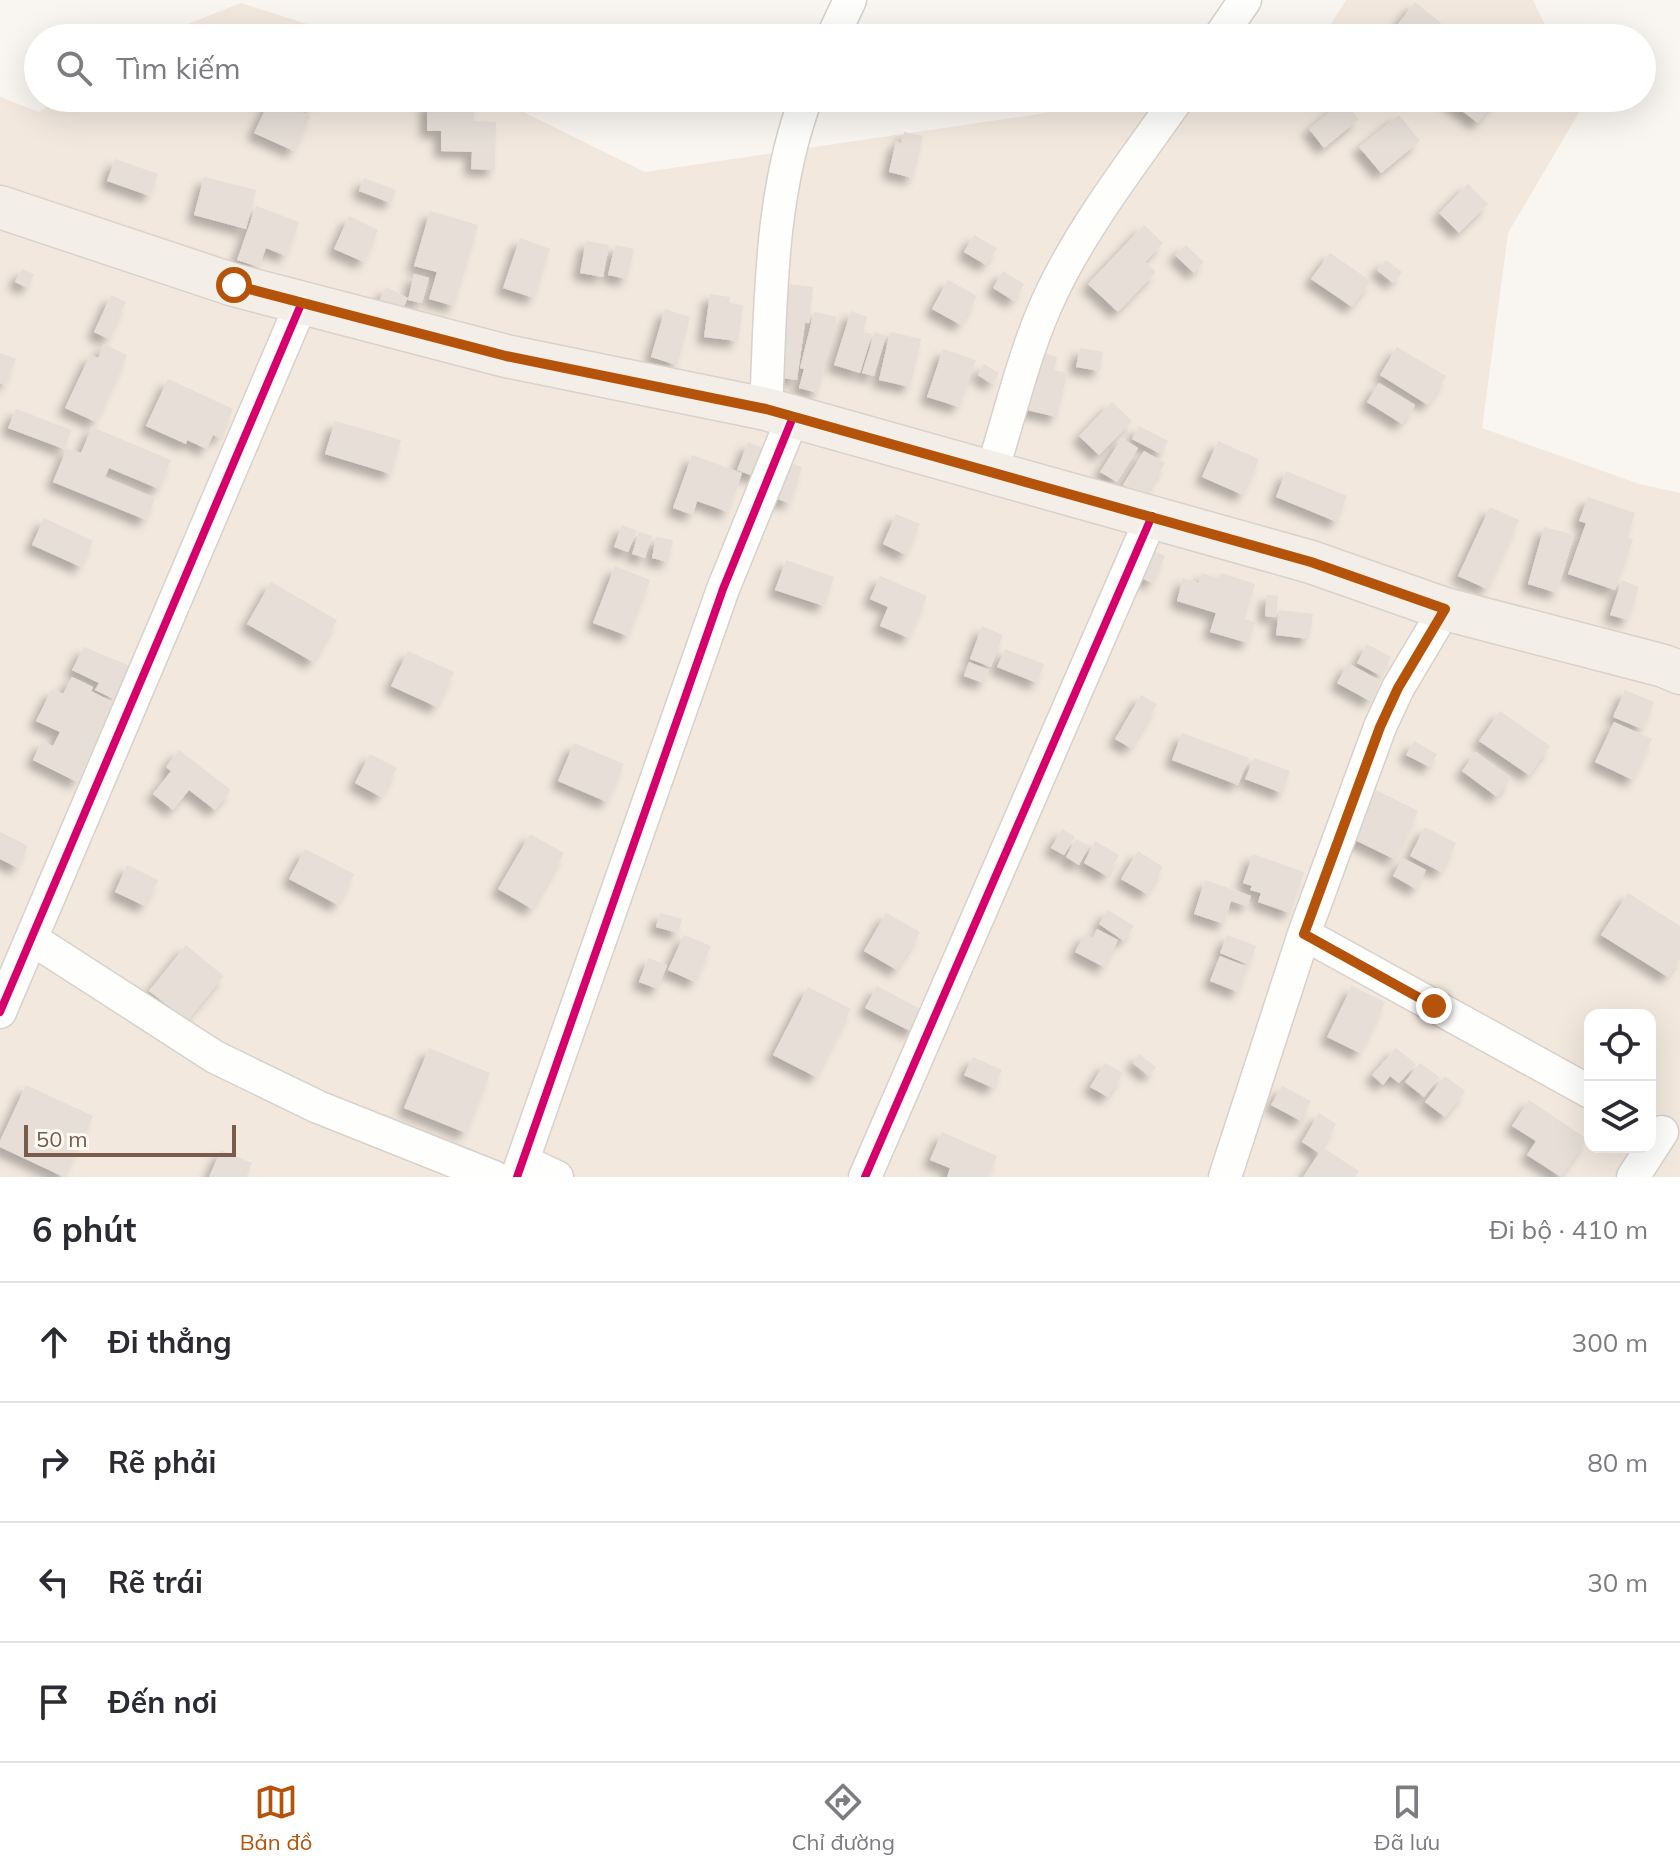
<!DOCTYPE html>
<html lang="vi">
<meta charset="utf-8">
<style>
body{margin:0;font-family:Mulish,sans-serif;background:#f7f7f7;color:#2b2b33}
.controls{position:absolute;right:24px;bottom:24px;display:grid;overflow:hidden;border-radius:16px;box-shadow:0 8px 32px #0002}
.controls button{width:72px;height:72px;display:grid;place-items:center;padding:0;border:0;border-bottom:2px solid #e1e1e2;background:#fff;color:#2b2b33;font:40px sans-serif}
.scale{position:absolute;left:24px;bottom:20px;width:212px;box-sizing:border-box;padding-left:8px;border:4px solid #7a5c4d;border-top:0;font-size:22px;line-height:28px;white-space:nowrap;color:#7a5c4d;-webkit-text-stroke:6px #fffaf3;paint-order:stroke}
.stop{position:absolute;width:24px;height:24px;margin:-18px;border:6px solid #b45309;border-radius:50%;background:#fff}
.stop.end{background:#b45309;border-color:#fff;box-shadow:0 2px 8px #0008}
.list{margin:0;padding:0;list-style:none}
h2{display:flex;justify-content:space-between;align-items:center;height:104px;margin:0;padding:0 32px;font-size:34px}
h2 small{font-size:26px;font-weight:400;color:#7c7c81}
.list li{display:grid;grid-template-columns:52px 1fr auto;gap:24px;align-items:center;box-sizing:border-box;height:120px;padding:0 32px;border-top:2px solid #e1e1e2}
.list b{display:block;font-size:30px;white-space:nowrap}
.list em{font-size:26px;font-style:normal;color:#7c7c81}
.icon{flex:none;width:44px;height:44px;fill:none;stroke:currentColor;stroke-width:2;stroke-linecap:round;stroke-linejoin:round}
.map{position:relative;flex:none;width:1680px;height:1177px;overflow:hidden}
.search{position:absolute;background:#fff;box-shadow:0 8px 32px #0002;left:24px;right:24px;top:24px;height:88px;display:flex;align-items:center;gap:20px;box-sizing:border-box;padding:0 28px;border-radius:44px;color:#7c7c81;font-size:30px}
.sheet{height:584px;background:#fff}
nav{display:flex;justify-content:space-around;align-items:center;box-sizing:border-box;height:112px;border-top:2px solid #e1e1e2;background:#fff;font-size:22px;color:#7c7c81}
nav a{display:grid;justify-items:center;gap:4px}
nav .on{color:#b45309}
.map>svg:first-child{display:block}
</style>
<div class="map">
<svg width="1680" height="1177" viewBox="0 0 1680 1177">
<defs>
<filter id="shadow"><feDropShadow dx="-7" dy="7" stdDeviation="4" flood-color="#0004"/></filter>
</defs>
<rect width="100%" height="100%" fill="#f9f5f0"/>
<path fill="#f2e8de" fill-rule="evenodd" d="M 1346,0 L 1533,0 L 1551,38 L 1322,38 Z
M 241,3 L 351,38 L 152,38 Z
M 0,97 L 39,112 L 61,98 L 495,98 L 645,172 L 1039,114 L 1110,98 L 1581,98 L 1584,104 L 1508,233 L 1482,428 L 1639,484 L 1680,493 L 1680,1177 L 0,1177 ZM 1590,1015 L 1650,1015 L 1650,1147 L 1590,1147 Z"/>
<path fill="#e6ded7" filter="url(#shadow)" d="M 1415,2 L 1441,23 L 1430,38 L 1410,38 L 1412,34 L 1398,24 Z
M 271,98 L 310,116 L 294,151 L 254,133 Z
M 285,98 L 315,98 L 308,111 Z
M 1445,98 L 1497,98 L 1478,123 Z
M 427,101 L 475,102 L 474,121 L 496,122 L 495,170 L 471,169 L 472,152 L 441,151 L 441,131 L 427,131 Z
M 1343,101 L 1359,119 L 1324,148 L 1309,129 Z
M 1399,115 L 1420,141 L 1381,173 L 1359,147 Z
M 904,132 L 923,136 L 913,178 L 889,172 L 896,141 L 901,143 Z
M 115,159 L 158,174 L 150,196 L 107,181 Z
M 204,177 L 256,190 L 246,229 L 194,215 Z
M 364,178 L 396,190 L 391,203 L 359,191 Z
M 1468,184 L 1488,204 L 1459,233 L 1439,213 Z
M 256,206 L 299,222 L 286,256 L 266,248 L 259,267 L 237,260 Z
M 430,211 L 478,225 L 454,306 L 429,299 L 437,272 L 414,266 Z
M 349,216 L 378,230 L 364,262 L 334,249 Z
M 1144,225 L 1163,243 L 1145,262 L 1156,272 L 1118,312 L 1088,284 Z
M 974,235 L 997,248 L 986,265 L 964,252 Z
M 520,238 L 550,249 L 534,298 L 503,288 Z
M 586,241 L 609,245 L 603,277 L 580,273 Z
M 615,245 L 634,249 L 627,279 L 608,275 Z
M 1186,245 L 1204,262 L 1194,273 L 1175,255 Z
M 1330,253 L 1371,281 L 1352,307 L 1311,279 Z
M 1386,260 L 1402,272 L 1393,283 L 1377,270 Z
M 22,269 L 34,274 L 28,288 L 15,282 Z
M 1003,271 L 1024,284 L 1014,301 L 993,288 Z
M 414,274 L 429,278 L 422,303 L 408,300 Z
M 948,280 L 977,296 L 961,325 L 932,309 Z
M 787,284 L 813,287 L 809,323 L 805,323 L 797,380 L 776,377 Z
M 386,287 L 408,298 L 400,313 L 378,303 Z
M 710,294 L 730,297 L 729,303 L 743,305 L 738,341 L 704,337 Z
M 111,295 L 126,302 L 109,339 L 94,332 Z
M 665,309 L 690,317 L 677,365 L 651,357 Z
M 851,311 L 867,317 L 863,332 L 872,334 L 860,373 L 834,365 Z
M 814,312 L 837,317 L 818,393 L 799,388 L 804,369 L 800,368 Z
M 875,332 L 886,336 L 874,376 L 862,373 Z
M 890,332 L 921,339 L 910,387 L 879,380 Z
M 104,344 L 127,355 L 96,422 L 65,408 L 90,355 L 98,358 Z
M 1397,347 L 1446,376 L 1428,405 L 1380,375 Z
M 1080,348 L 1103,352 L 1100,371 L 1076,367 Z
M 943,349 L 976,360 L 959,407 L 927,397 Z
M 1036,351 L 1057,357 L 1054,370 L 1067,373 L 1057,417 L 1022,409 Z
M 0,353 L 16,359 L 5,385 L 0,383 Z
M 984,364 L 999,373 L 992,384 L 978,375 Z
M 168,379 L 233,409 L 220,438 L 213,435 L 207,449 L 187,440 L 186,444 L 146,426 Z
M 1379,383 L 1415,405 L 1402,424 L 1367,402 Z
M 1112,402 L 1132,421 L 1099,455 L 1079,436 Z
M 16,409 L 72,430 L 64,449 L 8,428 Z
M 335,421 L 401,440 L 391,474 L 325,454 Z
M 1139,426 L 1168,441 L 1161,454 L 1132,439 Z
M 92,427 L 171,460 L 159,489 L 109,468 L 105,477 L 155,498 L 146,520 L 53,482 L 67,448 L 81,453 Z
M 1122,438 L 1138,448 L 1117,482 L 1100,472 Z
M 1218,441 L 1259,459 L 1243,495 L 1202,477 Z
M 748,442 L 768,450 L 758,478 L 737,470 Z
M 1144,451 L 1165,463 L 1144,498 L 1123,485 Z
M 692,455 L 742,473 L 728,512 L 697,501 L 693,515 L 673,508 Z
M 786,462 L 802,467 L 790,503 L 774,498 Z
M 1286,471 L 1347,496 L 1337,522 L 1276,497 Z
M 1588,497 L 1635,513 L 1627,537 L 1633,539 L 1615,590 L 1568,574 L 1586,523 L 1579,521 Z
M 1490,507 L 1519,520 L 1487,589 L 1458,576 Z
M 896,514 L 920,524 L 906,555 L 883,544 Z
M 44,518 L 93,541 L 81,567 L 32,545 Z
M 622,525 L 637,531 L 628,552 L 614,547 Z
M 1544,527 L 1574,535 L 1557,593 L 1528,584 Z
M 639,532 L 652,536 L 645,558 L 632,554 Z
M 656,537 L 673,540 L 668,562 L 652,558 Z
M 1146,547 L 1165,556 L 1152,583 L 1133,574 Z
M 786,560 L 834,577 L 824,606 L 775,590 Z
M 615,566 L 650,580 L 628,636 L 593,623 Z
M 1202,573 L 1219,579 L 1221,573 L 1255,584 L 1244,619 L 1255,622 L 1248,643 L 1210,632 L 1216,613 L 1177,601 L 1183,578 L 1199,583 Z
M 880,576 L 927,596 L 909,638 L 880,626 L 888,607 L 870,599 Z
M 1622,580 L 1639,587 L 1628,620 L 1610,615 Z
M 271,582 L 337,620 L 313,662 L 247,624 Z
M 1267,595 L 1278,596 L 1276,617 L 1265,616 Z
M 1279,610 L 1313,614 L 1309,639 L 1276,635 Z
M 982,626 L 1003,635 L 991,667 L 970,659 Z
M 1367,644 L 1391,657 L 1381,676 L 1357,663 Z
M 84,647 L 130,666 L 114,699 L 95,690 L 99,683 L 72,670 Z
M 1005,649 L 1044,664 L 1037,683 L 997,667 Z
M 408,651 L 454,672 L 437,707 L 391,686 Z
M 969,662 L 989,670 L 984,683 L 964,676 Z
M 1348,663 L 1381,681 L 1370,701 L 1337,683 Z
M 72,677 L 93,687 L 91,691 L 115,703 L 77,782 L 33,760 L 42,741 L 53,746 L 60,732 L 36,721 L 52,689 L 63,694 Z
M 1625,690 L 1654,702 L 1642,729 L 1613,717 Z
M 1141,695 L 1157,704 L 1131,748 L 1115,739 Z
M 1500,711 L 1550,746 L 1529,775 L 1479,741 Z
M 1614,722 L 1652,739 L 1633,780 L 1595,762 Z
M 1182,733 L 1249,758 L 1238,785 L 1172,760 Z
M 1414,741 L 1437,754 L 1430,767 L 1406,755 Z
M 574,743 L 624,764 L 607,802 L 558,781 Z
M 179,750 L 231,790 L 215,810 L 189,790 L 173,810 L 153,794 L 171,771 L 166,767 Z
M 1476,752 L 1511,778 L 1497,797 L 1462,771 Z
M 370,754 L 397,768 L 381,797 L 355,783 Z
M 1254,758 L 1290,771 L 1282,793 L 1245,779 Z
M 1376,790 L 1418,811 L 1394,859 L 1351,838 Z
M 1425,827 L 1456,843 L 1441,872 L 1410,856 Z
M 1062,829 L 1075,837 L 1064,855 L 1051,848 Z
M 0,832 L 28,846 L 18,868 L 0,859 Z
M 530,834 L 564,853 L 532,909 L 498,889 Z
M 1076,839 L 1089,846 L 1079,865 L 1066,857 Z
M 1095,841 L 1119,855 L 1107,876 L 1084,863 Z
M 305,849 L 354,874 L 338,905 L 289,879 Z
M 1138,851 L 1163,867 L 1147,894 L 1121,879 Z
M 1253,854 L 1304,872 L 1290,913 L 1258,902 L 1261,893 L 1250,890 L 1252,886 L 1243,883 Z
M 1403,858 L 1426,870 L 1416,889 L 1393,876 Z
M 127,865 L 158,880 L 145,906 L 115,892 Z
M 1205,880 L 1251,896 L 1247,906 L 1231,901 L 1224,924 L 1194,914 Z
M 1628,893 L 1680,926 L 1680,958 L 1668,977 L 1601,935 Z
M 1108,910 L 1134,926 L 1124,941 L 1099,924 Z
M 660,913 L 682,919 L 678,933 L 656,927 Z
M 886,913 L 920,932 L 897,970 L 864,951 Z
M 1097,929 L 1118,940 L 1104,967 L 1075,952 L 1085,934 L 1093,938 Z
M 684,935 L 711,946 L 695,982 L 668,970 Z
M 1227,935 L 1256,946 L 1249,965 L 1220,953 Z
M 186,945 L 224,976 L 187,1021 L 149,991 Z
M 1220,956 L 1248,967 L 1238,992 L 1210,981 Z
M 648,958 L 667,965 L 658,989 L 639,982 Z
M 877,986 L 924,1011 L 912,1032 L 865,1008 Z
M 1352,986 L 1385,1002 L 1360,1053 L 1327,1037 Z
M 808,987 L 851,1009 L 816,1077 L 773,1055 Z
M 429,1048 L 490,1073 L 466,1133 L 404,1108 Z
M 1396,1048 L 1416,1064 L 1399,1083 L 1390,1076 L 1383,1085 L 1372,1075 Z
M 1139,1054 L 1156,1067 L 1149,1076 L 1133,1063 Z
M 973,1057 L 1002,1070 L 993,1088 L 964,1075 Z
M 1105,1063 L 1123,1073 L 1108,1097 L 1090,1087 Z
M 1420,1063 L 1439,1077 L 1424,1097 L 1405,1082 Z
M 1445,1076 L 1465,1091 L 1445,1117 L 1425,1102 Z
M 26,1085 L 93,1116 L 64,1177 L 0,1147 L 0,1141 Z
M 1282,1086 L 1311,1101 L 1301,1121 L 1271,1105 Z
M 1529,1100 L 1587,1139 L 1561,1177 L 1527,1155 L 1536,1141 L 1512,1126 Z
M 1319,1113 L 1336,1124 L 1322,1147 L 1359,1171 L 1355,1177 L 1303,1177 L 1319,1153 L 1302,1142 Z
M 942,1132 L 997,1156 L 988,1177 L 947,1177 L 950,1168 L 930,1160 Z
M 221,1150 L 252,1163 L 246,1177 L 209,1177 Z"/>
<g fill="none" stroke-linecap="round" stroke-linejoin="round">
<g stroke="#d7d1cb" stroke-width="35">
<path id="minor" d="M 832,38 L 850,0
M 1219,38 L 1245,0
M 766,409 C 771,304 769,197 806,98
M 992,471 C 1011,412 1025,348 1052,292 C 1085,223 1134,161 1178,98
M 1304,934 L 1590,1092
M 32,939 L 215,1057 L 318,1107 L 494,1177
M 0,1012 L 302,302
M 523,1161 L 557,1177
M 517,1177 L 723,589 L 793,417
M 865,1177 L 1152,516
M 1225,1177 L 1304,934 L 1380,727 L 1398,688 L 1445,609
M 1633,1177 L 1662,1132"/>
</g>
<g stroke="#dad1cc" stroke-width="45">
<path id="major" d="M 0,207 L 234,285 L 506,356 L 766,409 L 1311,562 L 1445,609 L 1664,666 L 1680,673"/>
</g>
<use href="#minor" stroke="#fefefd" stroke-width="32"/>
<use href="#major" stroke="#f3eee8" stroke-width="42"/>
<g stroke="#fffaf3" stroke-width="13">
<path id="cycleway" d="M 0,1012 L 302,302
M 517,1177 L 723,589 L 793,417
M 865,1177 L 1152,516"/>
</g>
<use href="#cycleway" stroke="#d6006c" stroke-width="8"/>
</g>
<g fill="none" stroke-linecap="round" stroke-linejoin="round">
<path stroke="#b45309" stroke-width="10" d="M 234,285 L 506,356 L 766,409 L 1311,562 L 1445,609 L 1398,688 L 1380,727 L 1304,934 L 1434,1006"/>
</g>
</svg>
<div class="controls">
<button><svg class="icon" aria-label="locate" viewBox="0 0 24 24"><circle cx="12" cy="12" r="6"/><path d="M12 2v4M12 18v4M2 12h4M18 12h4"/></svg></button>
<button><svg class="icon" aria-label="layers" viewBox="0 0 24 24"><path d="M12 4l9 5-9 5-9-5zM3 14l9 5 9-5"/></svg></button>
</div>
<div class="scale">50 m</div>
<div class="stop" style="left:234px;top:285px"></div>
<div class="stop end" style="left:1434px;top:1006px"></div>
<div class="search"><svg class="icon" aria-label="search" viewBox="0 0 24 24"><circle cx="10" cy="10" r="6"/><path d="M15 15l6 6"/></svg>Tìm kiếm</div>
</div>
<section class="sheet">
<h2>6 phút<small>Đi bộ · 410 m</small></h2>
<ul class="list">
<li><svg class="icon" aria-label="ahead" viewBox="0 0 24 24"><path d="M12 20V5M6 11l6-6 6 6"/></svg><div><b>Đi thẳng</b></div><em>300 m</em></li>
<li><svg class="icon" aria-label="right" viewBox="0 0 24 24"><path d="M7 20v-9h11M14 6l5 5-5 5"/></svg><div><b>Rẽ phải</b></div><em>80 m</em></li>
<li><svg class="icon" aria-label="left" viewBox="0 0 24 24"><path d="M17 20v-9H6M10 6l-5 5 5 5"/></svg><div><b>Rẽ trái</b></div><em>30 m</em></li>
<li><svg class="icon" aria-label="arrive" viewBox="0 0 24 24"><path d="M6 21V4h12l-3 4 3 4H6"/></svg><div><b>Đến nơi</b></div></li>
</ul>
</section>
<nav>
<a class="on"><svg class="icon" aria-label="map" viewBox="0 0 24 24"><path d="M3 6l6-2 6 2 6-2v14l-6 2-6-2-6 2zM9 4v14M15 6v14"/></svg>Bản đồ</a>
<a><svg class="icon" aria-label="directions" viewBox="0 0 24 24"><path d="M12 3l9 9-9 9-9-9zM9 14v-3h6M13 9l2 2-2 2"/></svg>Chỉ đường</a>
<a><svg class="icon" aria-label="saved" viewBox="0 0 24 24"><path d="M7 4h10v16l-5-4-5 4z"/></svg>Đã lưu</a>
</nav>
